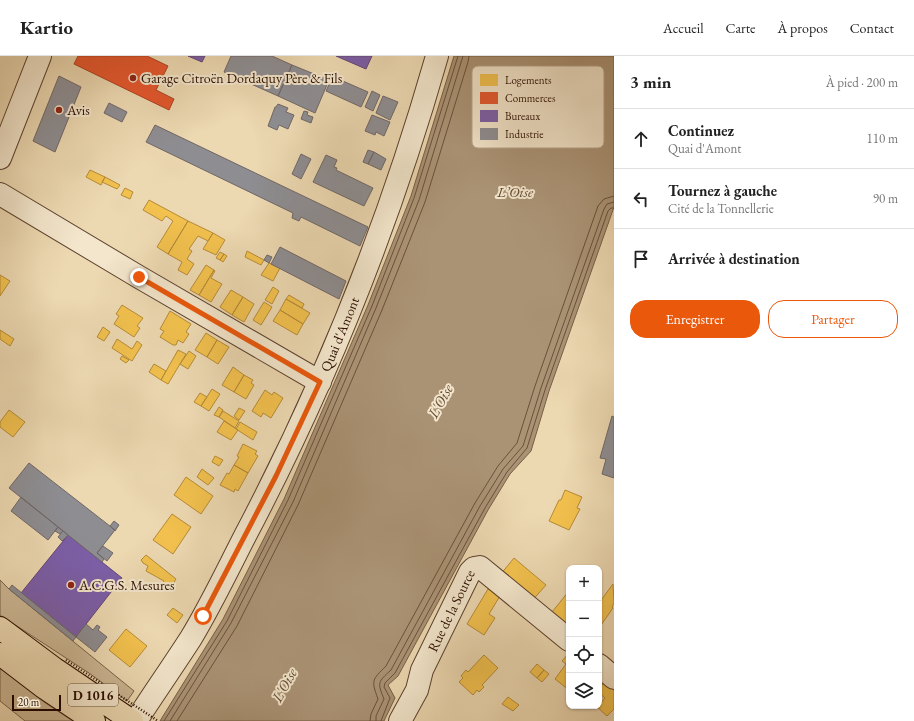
<!DOCTYPE html>
<html lang="fr">
<meta charset="utf-8">
<style>
body{margin:0;font-family:"EB Garamond",serif;background:#f2f2f2;color:#222}
.controls{position:absolute;right:12px;bottom:12px;display:grid;overflow:hidden;border-radius:8px;box-shadow:0 1px 3px #0004}
.controls button{width:36px;height:36px;display:grid;place-items:center;padding:0;border:0;border-bottom:1px solid #e0e0e0;background:#fff;color:#222;font:20px sans-serif}
.scale{position:absolute;left:12px;bottom:10px;width:49px;box-sizing:border-box;padding-left:4px;border:2px solid #2b0e00;border-top:0;font-size:11px;line-height:14px;white-space:nowrap;color:#2b0e00;-webkit-text-stroke:3px #f3e6cc;paint-order:stroke}
.stop{position:absolute;width:12px;height:12px;margin:-9px;border:3px solid #ea580c;border-radius:50%;background:#fff}
.stop.end{background:#ea580c;border-color:#fff;box-shadow:0 1px 4px #0008}
.list{margin:0;padding:0;list-style:none}
h2{display:flex;justify-content:space-between;align-items:center;height:52px;margin:0;padding:0 16px;font-size:17px}
h2 small{font-size:13px;font-weight:400;color:#767676}
.list li{display:grid;grid-template-columns:26px 1fr auto;gap:12px;align-items:center;box-sizing:border-box;height:60px;padding:0 16px;border-top:1px solid #e0e0e0}
.list b{display:block;font-size:15px;white-space:nowrap}
.list p{margin:0;font-size:13px;white-space:nowrap;color:#767676}
.list em{font-size:13px;font-style:normal;color:#767676}
.actions{display:flex;gap:8px;padding:12px 16px}
.actions a{flex:1;padding:9px 0;border:1px solid #ea580c;border-radius:16px;text-align:center;font-size:14px;color:#ea580c}
.actions .main{background:#ea580c;color:#fff}
.icon{flex:none;width:22px;height:22px;fill:none;stroke:currentColor;stroke-width:2;stroke-linecap:round;stroke-linejoin:round}
.map{position:relative;flex:none;width:614px;height:665px;overflow:hidden}
header{display:flex;align-items:center;gap:24px;box-sizing:border-box;height:56px;padding:0 20px;background:#fff;border-bottom:1px solid #e0e0e0}
header strong{font-size:19px}
nav{display:flex;gap:22px;margin-inline-start:auto;font-size:14px}
main{display:flex}
aside{flex:1;background:#fff}
.map>svg:first-child{display:block}
</style>
<header>
<strong>Kartio</strong>
<nav><a>Accueil</a><a>Carte</a><a>À propos</a><a>Contact</a></nav>
</header>
<main>
<div class="map">
<svg width="614" height="665" viewBox="0 0 614 665">
<rect width="100%" height="100%" fill="#ecd8b1"/>
<filter id="stains"><feTurbulence type="fractalNoise" baseFrequency=".005" numOctaves="4"/><feColorMatrix values="0 0 0 0 .2 0 0 0 0 .09 0 0 0 0 .02 0 0 0 .5 -.17"/></filter>
<radialGradient id="worn" r=".72"><stop offset=".6" stop-color="#630" stop-opacity="0"/><stop offset="1" stop-color="#630" stop-opacity=".3"/></radialGradient>
<path fill="#cbb693" stroke="#7b624a" d="M 0,524 L 9,533 L 134,635 L 127,645 L 89,617 L 0,559 Z
M 0,611 L 44,646 L 73,665 L 25,665 L 0,645 Z"/>
<path fill="#aa9375" stroke="#775e46" d="M 454,0 L 614,0 L 614,151 L 549,335 L 531,395 L 510,418 L 488,454 L 398,620 L 388,629 L 395,642 L 384,665 L 160,665 L 223,563 L 284,443 L 368,249 L 411,140 Z"/>
<path fill="#f2c14e" stroke="#b68b37" d="M 90,114 L 105,121 L 101,129 L 86,121 Z
M 105,121 L 120,129 L 117,133 L 102,126 Z
M 125,132 L 133,136 L 130,143 L 121,139 Z
M 149,144 L 188,165 L 168,198 L 157,191 L 173,165 L 166,160 L 162,165 L 143,154 Z
M 188,165 L 213,177 L 208,185 L 198,180 L 189,193 L 192,195 L 187,203 L 194,208 L 187,219 L 178,214 L 182,206 L 168,198 Z
M 213,177 L 225,184 L 216,199 L 203,193 Z
M 247,195 L 264,204 L 261,209 L 245,201 Z
M 220,196 L 224,198 L 220,204 L 216,202 Z
M 224,198 L 227,200 L 223,206 L 220,204 Z
M 269,207 L 280,212 L 273,225 L 261,219 Z
M 206,209 L 214,214 L 199,239 L 190,234 Z
M 214,214 L 215,215 L 211,222 L 222,228 L 211,246 L 199,239 Z
M 0,219 L 10,225 L 0,240 Z
M 273,231 L 279,235 L 272,248 L 265,244 Z
M 231,234 L 243,241 L 232,259 L 220,251 Z
M 289,239 L 304,248 L 302,252 L 286,243 Z
M 243,241 L 254,248 L 244,266 L 232,259 Z
M 286,243 L 310,257 L 303,268 L 280,254 Z
M 264,246 L 272,251 L 261,269 L 253,264 Z
M 122,249 L 143,262 L 137,270 L 140,272 L 134,281 L 114,268 L 119,260 L 116,258 Z
M 280,254 L 303,268 L 297,279 L 273,265 Z
M 170,255 L 191,268 L 186,276 L 189,278 L 183,287 L 178,284 L 176,289 L 173,289 L 160,281 L 164,275 L 160,273 Z
M 103,271 L 110,276 L 104,285 L 97,281 Z
M 0,274 L 14,283 L 10,290 L 0,283 Z
M 206,277 L 217,284 L 207,301 L 195,294 Z
M 117,283 L 132,293 L 137,285 L 142,289 L 132,305 L 112,292 Z
M 217,284 L 229,291 L 218,308 L 207,301 Z
M 178,294 L 186,298 L 168,328 L 161,324 Z
M 189,295 L 196,300 L 188,313 L 180,308 Z
M 122,300 L 129,304 L 126,307 L 120,303 Z
M 154,308 L 166,315 L 161,324 L 149,316 Z
M 233,311 L 244,319 L 234,336 L 222,329 Z
M 244,319 L 253,324 L 251,327 L 254,329 L 246,343 L 234,336 Z
M 212,333 L 220,338 L 209,355 L 201,350 Z
M 265,334 L 272,339 L 274,336 L 283,342 L 271,362 L 263,357 L 261,361 L 252,355 Z
M 200,337 L 207,341 L 201,350 L 194,346 Z
M 219,351 L 223,354 L 219,361 L 214,359 Z
M 239,352 L 245,355 L 239,364 L 234,360 Z
M 9,354 L 25,366 L 13,381 L 0,371 L 0,366 Z
M 223,355 L 239,365 L 235,372 L 219,361 Z
M 224,365 L 238,374 L 231,384 L 217,376 Z
M 240,366 L 257,376 L 253,384 L 236,373 Z
M 243,388 L 257,395 L 255,398 L 258,400 L 248,417 L 234,409 L 239,401 L 237,400 Z
M 215,400 L 223,404 L 219,410 L 212,406 Z
M 234,409 L 248,417 L 238,435 L 235,433 L 234,436 L 220,429 L 227,417 L 229,418 Z
M 202,413 L 214,422 L 208,429 L 197,421 Z
M 186,421 L 213,440 L 201,458 L 174,439 Z
M 565,434 L 582,441 L 577,452 L 580,453 L 569,474 L 549,465 L 559,444 L 561,444 Z
M 172,458 L 191,471 L 173,498 L 153,484 Z
M 146,499 L 176,523 L 170,533 L 162,528 L 164,525 L 146,515 L 148,510 L 143,507 L 141,504 Z
M 514,502 L 546,529 L 531,546 L 500,519 Z
M 613,528 L 614,547 L 612,551 L 613,552 L 599,572 L 599,547 Z
M 488,533 L 500,540 L 489,558 L 495,562 L 484,579 L 467,568 Z
M 569,535 L 569,563 L 562,572 L 548,561 Z
M 173,552 L 183,559 L 177,567 L 167,559 Z
M 126,573 L 147,590 L 130,611 L 109,594 Z
M 569,597 L 569,634 L 555,623 L 566,608 L 562,605 Z
M 484,599 L 498,612 L 482,629 L 484,631 L 479,636 L 477,634 L 473,639 L 459,626 L 463,622 L 461,620 L 466,614 L 468,616 Z
M 537,608 L 544,614 L 537,622 L 530,616 Z
M 544,614 L 549,618 L 542,626 L 537,622 Z
M 606,625 L 614,632 L 614,653 L 607,660 L 597,651 L 605,642 L 599,637 L 599,632 Z
M 508,641 L 519,649 L 513,655 L 502,648 Z"/>
<path fill="#e4572e" stroke="#ac4120" d="M 78,0 L 147,0 L 168,10 L 156,34 L 174,43 L 169,54 L 74,8 Z"/>
<path fill="#7b5ea7" stroke="#634675" d="M 188,0 L 205,0 L 202,6 Z
M 336,0 L 372,0 L 366,13 Z
M 68,479 L 122,522 L 76,581 L 21,537 Z"/>
<path fill="#8d8d92" stroke="#706766" d="M 231,0 L 272,0 L 292,9 L 278,40 L 224,16 Z
M 292,9 L 329,24 L 315,57 L 278,40 Z
M 59,20 L 81,31 L 55,96 L 33,85 Z
M 336,22 L 368,36 L 361,51 L 326,35 L 331,24 Z
M 372,35 L 380,39 L 373,55 L 365,51 Z
M 383,40 L 398,46 L 390,64 L 376,57 Z
M 109,47 L 127,56 L 122,66 L 104,57 Z
M 278,48 L 288,52 L 286,56 L 294,59 L 288,73 L 279,69 L 277,74 L 268,70 L 275,51 L 276,51 Z
M 304,55 L 308,56 L 307,59 L 313,61 L 311,67 L 301,63 Z
M 372,59 L 390,66 L 384,80 L 376,76 L 375,79 L 365,75 Z
M 155,69 L 368,171 L 360,190 L 301,161 L 299,165 L 292,162 L 293,157 L 146,86 Z
M 368,94 L 374,96 L 368,108 L 363,106 Z
M 374,96 L 386,103 L 381,114 L 368,108 Z
M 301,98 L 311,103 L 301,123 L 292,118 Z
M 326,99 L 337,104 L 334,111 L 337,112 L 336,114 L 373,132 L 364,150 L 313,126 Z
M 280,191 L 346,225 L 339,243 L 271,208 Z
M 267,199 L 272,201 L 269,207 L 264,204 Z
M 612,360 L 614,361 L 614,422 L 602,418 L 606,403 L 600,402 Z
M 29,407 L 115,474 L 97,497 L 104,503 L 102,506 L 9,432 Z
M 21,441 L 58,471 L 48,484 L 11,455 Z
M 114,465 L 119,469 L 115,475 L 110,470 Z
M 58,471 L 63,475 L 60,478 L 55,475 Z
M 63,475 L 68,479 L 62,485 L 58,481 Z
M 103,490 L 113,497 L 107,505 L 97,497 Z
M 12,529 L 76,581 L 73,585 L 9,533 Z
M 86,568 L 93,574 L 97,569 L 100,571 L 98,574 L 107,581 L 95,596 L 76,581 Z"/>
<g fill="none" stroke-linecap="round" stroke-linejoin="round">
<path stroke="#6a503a" stroke-width="1" d="M 164,665 L 227,565 L 288,444 L 372,250 L 414,142 L 458,0
M 170,665 L 231,567 L 293,446 L 376,252 L 419,144 L 463,0
M 177,665 L 237,570 L 298,449 L 382,254 L 425,146 L 468,6 L 469,0
M 370,665 L 371,658 L 378,643 C 371,624 372,624 386,610 L 475,447 L 498,410 L 517,387 L 535,330 L 598,150 L 604,143 L 614,140
M 376,665 L 376,660 L 384,643 C 377,626 378,626 391,614 L 480,450 L 503,413 L 523,390 L 541,332 L 604,153 L 607,148 L 614,146
M 381,665 L 390,642 L 384,631 L 385,627 L 395,617 L 485,452 L 507,416 L 527,392 L 545,334 L 608,155 L 611,152 L 614,152"/>
<g stroke="#5b402c" stroke-width="24">
<g id="minor">
<path d="M 0,102 L 40,0"/>
<path d="M 0,138 L 139,221 L 320,326"/>
<path d="M 599,609 L 614,622"/>
<path id="s1" d="M 136,665 C 154,637 173,610 191,582 C 211,549 228,513 246,478 C 326,326 390,165 437,0"/>
<path id="s2" d="M 400,665 L 417,634 L 422,614 L 470,516 L 474,512 L 480,511 L 569,584"/>
</g>
</g>
<g stroke="#2b0e00" stroke-width="24">
<path id="highway" d="M 0,572 L 55,613 L 132,665
M 0,598 L 42,630 L 94,665"/>
</g>
<use href="#minor" stroke="#f3e6cc" stroke-width="22"/>
<use href="#highway" stroke="#ecd8b1" stroke-width="22"/>
<path stroke="#2b0e00" stroke-width="2.5" stroke-dasharray="1 2" stroke-linecap="butt" d="M 66,604 L 158,665"/>
</g>
<g fill="none" stroke-linecap="round" stroke-linejoin="round">
<path stroke="#ea580c" stroke-width="5" d="M 139,221 L 320,326 L 276,420 L 203,560"/>
</g>
<g fill="#8f2418" stroke="#f3e6cc" stroke-width="1.5">
<circle cx="133" cy="22" r="4"/>
<circle cx="59" cy="54" r="4"/>
<circle cx="71" cy="529" r="4"/>
</g>
<g text-anchor="middle" dominant-baseline="central" stroke-width="4" stroke-linejoin="round" paint-order="stroke">
<rect fill="#f3e6cc" stroke="#674f3d" stroke-width="1" x="68" y="628" width="50" height="22" rx="3"/>
<g font-size="13" font-weight="bold" fill="#2b0e00">
<text x="93" y="639">D 1016</text>
</g>
<g font-size="14" fill="#2b0e00" stroke="#f3e6cc" text-anchor="start">
<text x="141" y="22">Garage Citroën Dordaquy Père &amp; Fils</text>
<text x="67" y="54">Avis</text>
<text x="79" y="529">A.C.G.S. Mesures</text>
</g>
<g font-size="14" fill="#2b0e00" stroke="#f3e6cc">
<text stroke="none"><textPath href="#s1" startOffset="438">Quai d'Amont</textPath></text>
<text stroke="none"><textPath href="#s2" startOffset="122">Rue de la Source</textPath></text>
</g>
<g font-size="15" font-style="italic" fill="#644a35" stroke="#f3e6cc">
<text x="515" y="135">L’Oise</text>
<text transform="translate(440 345) rotate(-61)">L'Oise</text>
<text transform="translate(284 629) rotate(-61)">L'Oise</text>
</g>
</g>
<rect x="472" y="10" width="132" height="82" rx="6" fill="#f3e6cc" stroke="#b7a58f" stroke-width="1"/>
<rect x="480" y="18" width="18" height="12" fill="#f2c14e"/>
<rect x="480" y="36" width="18" height="12" fill="#e4572e"/>
<rect x="480" y="54" width="18" height="12" fill="#7b5ea7"/>
<rect x="480" y="72" width="18" height="12" fill="#8d8d92"/>
<g font-size="11" fill="#2b0e00">
<text x="505" y="28">Logements</text>
<text x="505" y="46">Commerces</text>
<text x="505" y="64">Bureaux</text>
<text x="505" y="82">Industrie</text>
</g>
<rect width="100%" height="100%" filter="url(#stains)"/>
<rect width="100%" height="100%" fill="url(#worn)"/>
</svg>
<div class="controls">
<button>+</button>
<button>−</button>
<button><svg class="icon" aria-label="locate" viewBox="0 0 24 24"><circle cx="12" cy="12" r="6"/><path d="M12 2v4M12 18v4M2 12h4M18 12h4"/></svg></button>
<button><svg class="icon" aria-label="layers" viewBox="0 0 24 24"><path d="M12 4l9 5-9 5-9-5zM3 14l9 5 9-5"/></svg></button>
</div>
<div class="scale">20 m</div>
<div class="stop" style="left:203px;top:560px"></div>
<div class="stop end" style="left:139px;top:221px"></div>
</div>
<aside>
<h2>3 min<small>À pied · 200 m</small></h2>
<ul class="list">
<li><svg class="icon" aria-label="ahead" viewBox="0 0 24 24"><path d="M12 20V5M6 11l6-6 6 6"/></svg><div><b>Continuez</b><p>Quai d'Amont</p></div><em>110 m</em></li>
<li><svg class="icon" aria-label="left" viewBox="0 0 24 24"><path d="M17 20v-9H6M10 6l-5 5 5 5"/></svg><div><b>Tournez à gauche</b><p>Cité de la Tonnellerie</p></div><em>90 m</em></li>
<li><svg class="icon" aria-label="arrive" viewBox="0 0 24 24"><path d="M6 21V4h12l-3 4 3 4H6"/></svg><div><b>Arrivée à destination</b></div></li>
</ul>
<div class="actions"><a class="main">Enregistrer</a><a>Partager</a></div>
</aside>
</main>
